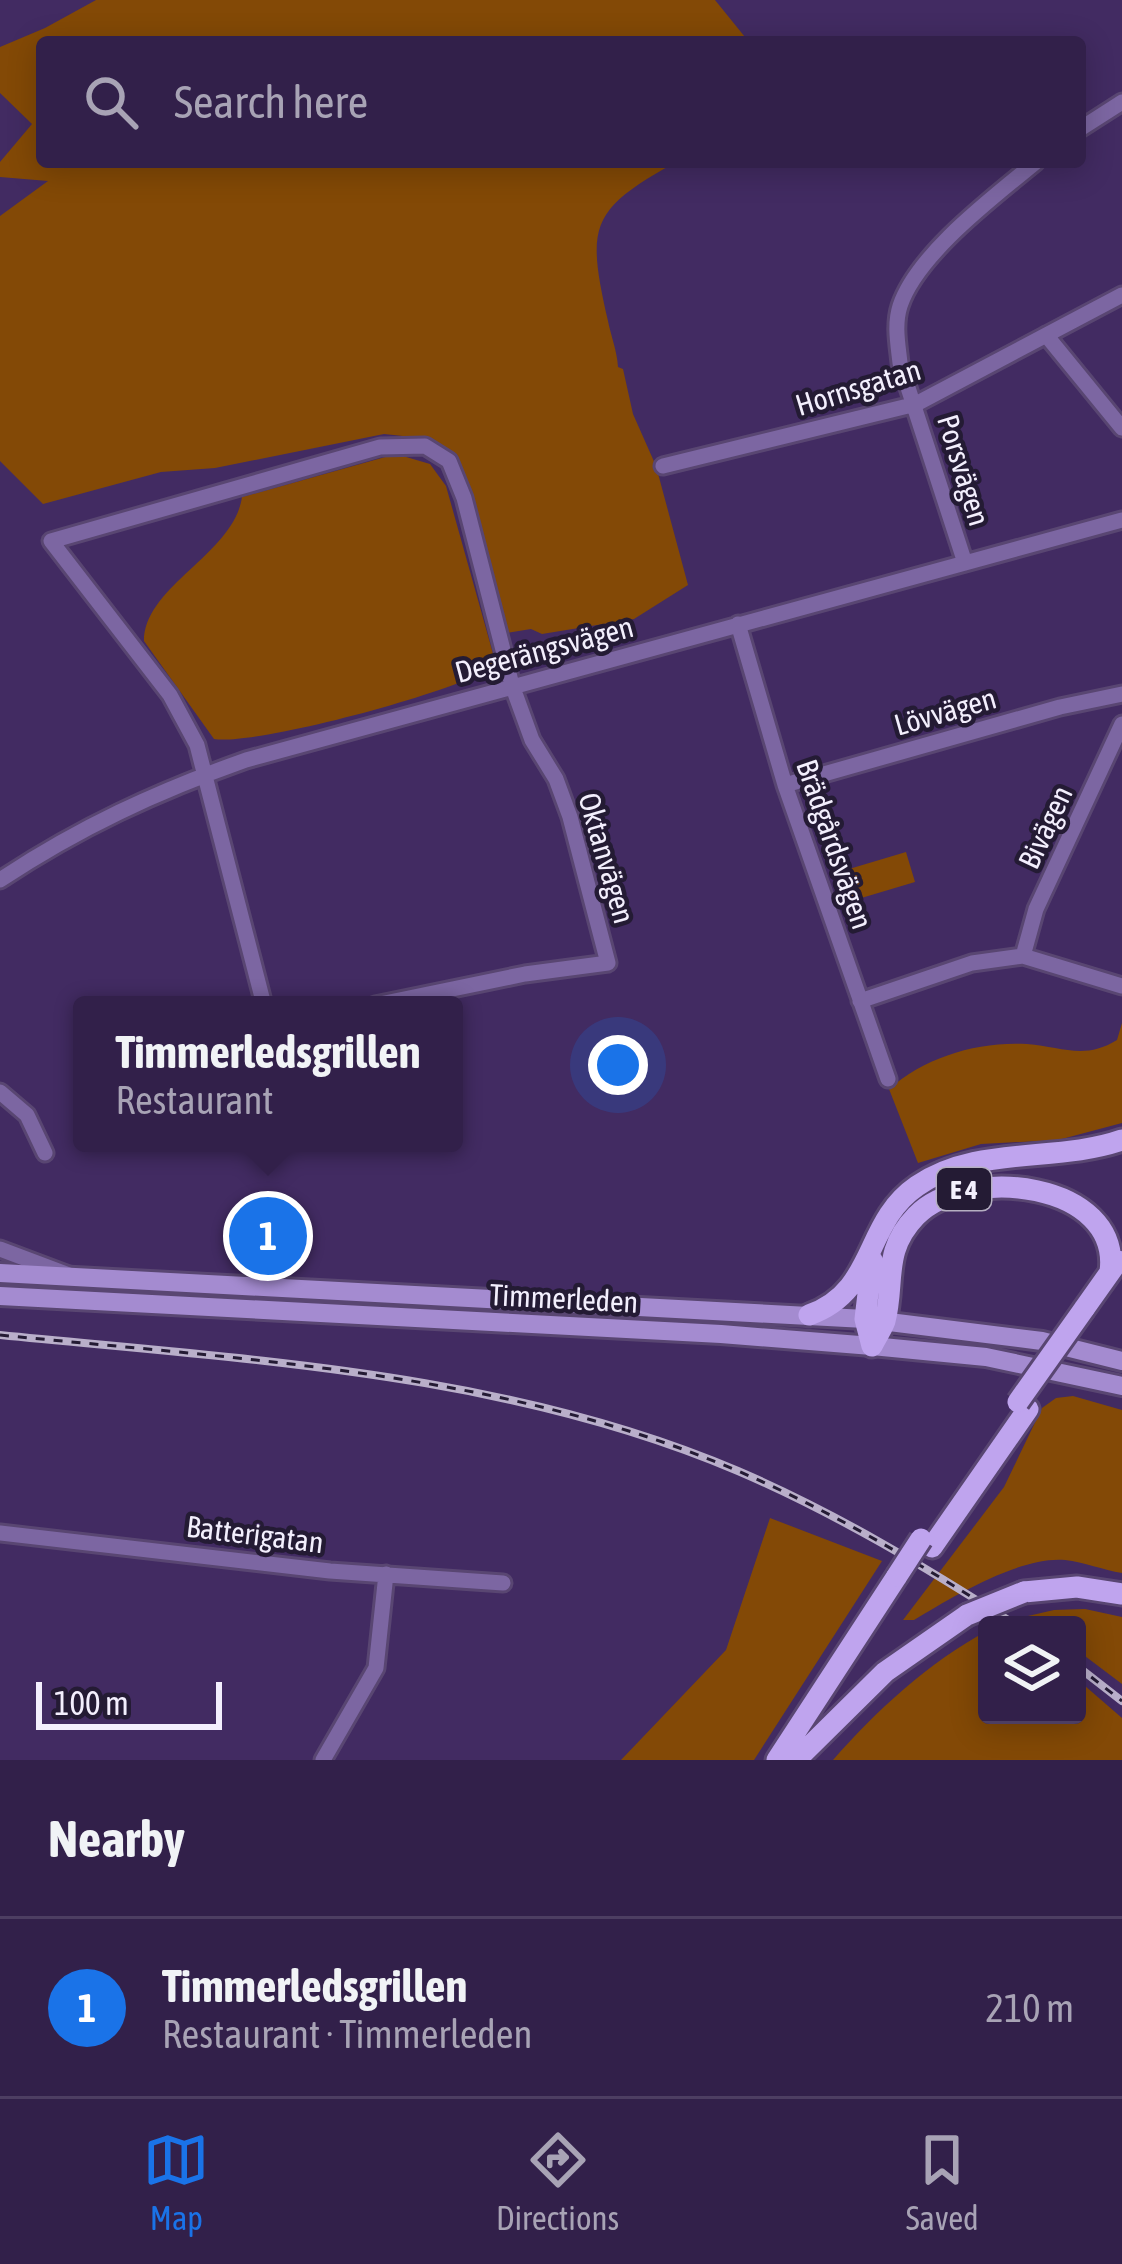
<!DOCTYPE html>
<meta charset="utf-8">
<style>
body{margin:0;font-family:"Asap Condensed",sans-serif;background:#3a2851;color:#f1f3f6}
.controls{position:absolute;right:36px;bottom:36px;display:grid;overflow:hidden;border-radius:12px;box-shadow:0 6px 30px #0003}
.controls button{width:108px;height:108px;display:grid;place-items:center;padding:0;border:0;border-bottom:3px solid #4d3e62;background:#32204a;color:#f1f3f6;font:60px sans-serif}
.scale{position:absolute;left:36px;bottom:30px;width:186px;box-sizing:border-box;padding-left:12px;border:6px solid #f3effd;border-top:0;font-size:33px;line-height:42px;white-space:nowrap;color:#f3effd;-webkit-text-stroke:9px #241b34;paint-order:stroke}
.you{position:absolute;left:618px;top:1065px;width:42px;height:42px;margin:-30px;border:9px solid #fff;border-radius:50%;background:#1a73e8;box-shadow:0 0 0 18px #1a73e833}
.badge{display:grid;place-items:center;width:78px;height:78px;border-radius:50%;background:#1a73e8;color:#fff;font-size:39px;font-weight:700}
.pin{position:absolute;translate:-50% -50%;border:6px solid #fff;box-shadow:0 3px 12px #0006}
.popup{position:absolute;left:73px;top:996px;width:390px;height:156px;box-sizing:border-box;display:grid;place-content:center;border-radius:12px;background:#32204a;filter:drop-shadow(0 3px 9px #0005);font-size:39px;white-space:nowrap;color:#a8a3b5}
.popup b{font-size:45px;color:#f1f3f6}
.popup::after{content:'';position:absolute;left:50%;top:100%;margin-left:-24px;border:24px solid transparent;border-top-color:#32204a}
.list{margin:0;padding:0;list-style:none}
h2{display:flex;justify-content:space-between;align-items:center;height:156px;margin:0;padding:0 48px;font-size:51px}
h2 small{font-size:39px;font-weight:400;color:#a8a3b5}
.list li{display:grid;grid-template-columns:78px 1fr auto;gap:36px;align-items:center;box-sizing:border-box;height:180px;padding:0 48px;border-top:3px solid #4d3e62}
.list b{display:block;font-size:45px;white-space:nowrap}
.list p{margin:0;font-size:39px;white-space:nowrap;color:#a8a3b5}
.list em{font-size:39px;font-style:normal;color:#a8a3b5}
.icon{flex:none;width:66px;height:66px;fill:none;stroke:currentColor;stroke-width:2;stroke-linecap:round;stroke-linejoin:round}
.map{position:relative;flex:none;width:1122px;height:1760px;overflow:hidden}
.search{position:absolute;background:#32204a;box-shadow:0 6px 30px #0003;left:36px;right:36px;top:36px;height:132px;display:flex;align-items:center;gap:30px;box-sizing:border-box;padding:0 42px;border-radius:12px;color:#a8a3b5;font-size:45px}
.sheet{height:336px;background:#32204a}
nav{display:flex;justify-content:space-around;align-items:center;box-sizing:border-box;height:168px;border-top:3px solid #4d3e62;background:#32204a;font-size:33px;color:#a8a3b5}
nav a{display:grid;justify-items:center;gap:6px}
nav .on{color:#1a73e8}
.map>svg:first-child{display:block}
</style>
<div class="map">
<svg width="1122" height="1760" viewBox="0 0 1122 1760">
<rect width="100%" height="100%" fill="#422b62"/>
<path fill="#834906" d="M 96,0 L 715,0 L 749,42 L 42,42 L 42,162 L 676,162 C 590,210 586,225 608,321 C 611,336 617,351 618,367 L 623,369 L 633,414 L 656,466 L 688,585 L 634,619 L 542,634 L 531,629 L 507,633 L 466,480 L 445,447 L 422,438 L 384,434 L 215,468 L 161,472 L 43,504 L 0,461 L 0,216 L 48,181 L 0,177 L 0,162 L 32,124 L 0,93 L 0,47 L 45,28 Z
M 396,454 L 430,464 L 446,486 L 494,657 L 492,667 C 457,692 255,746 214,739 L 144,641 C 144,586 234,554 242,497 Z
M 906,852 L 915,882 L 848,902 L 839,872 Z
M 1122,1023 L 1122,1123 L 1058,1140 L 981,1144 L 918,1163 L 889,1089 C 925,1057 978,1041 1027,1044 C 1062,1047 1085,1060 1117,1040 Z
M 1073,1396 L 1122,1410 L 1122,1573 C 1103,1570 1084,1562 1065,1560 C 1020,1556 952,1597 914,1620 L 903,1620 L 1004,1487 L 1042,1408 L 1056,1398 Z
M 770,1518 L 882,1561 L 754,1760 L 621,1760 L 726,1650 Z
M 1085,1609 L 1122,1617 L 1122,1684 L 1077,1650 L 1077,1625 L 1041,1625 L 1028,1616 L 1054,1610 Z
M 987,1631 L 987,1715 L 1077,1715 L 1077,1679 L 1122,1718 L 1122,1760 L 833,1760 C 876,1711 929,1662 987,1631 Z"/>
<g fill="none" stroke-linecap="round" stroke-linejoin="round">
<g stroke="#594672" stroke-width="21">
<path id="minor" d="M 1080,129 L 1122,102
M 1046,335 L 1122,428
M 663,466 L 916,404 L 1122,295
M 965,563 L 900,363 C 898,344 894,325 900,306 C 917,254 995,196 1036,162
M 738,624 L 785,785 L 888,1079
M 785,785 L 1060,707 L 1122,694
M 0,880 C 80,827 156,792 246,760 L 1122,520
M 1023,956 L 1036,909 L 1122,724
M 860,1001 L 972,963 L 1023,956 L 1122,986
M 264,1005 L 197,745 L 170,695 L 51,541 L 380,447 L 425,446 L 449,461 L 464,498 L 512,685 L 532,740 L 556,779 L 570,817 L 608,963 L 525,974 L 375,1005
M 0,1092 L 27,1115 L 45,1153
M 0,1249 L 69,1275
M 0,1533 L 330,1571 L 503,1583
M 323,1760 L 376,1668 L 386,1574"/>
</g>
<g stroke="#594672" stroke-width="24">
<path id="major" d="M 0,1273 L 865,1319 L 1042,1341 L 1122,1361
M 0,1296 L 721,1334 L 872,1346 L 986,1357 L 1122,1386"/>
</g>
<g stroke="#594672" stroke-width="27">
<path id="highway" d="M 1084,1309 L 1118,1261
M 809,1315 C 877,1291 863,1223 917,1186 C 976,1145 1057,1163 1122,1140
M 872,1346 C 876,1338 882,1329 885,1321 C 895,1282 882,1251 916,1216 C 967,1164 1122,1182 1110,1272
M 872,1346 L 865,1319 L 872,1260
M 932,1547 L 1028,1409
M 1024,1592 L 1077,1587 L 1122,1594
M 777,1760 L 897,1576
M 796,1760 L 885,1672 L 967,1615"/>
</g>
<use href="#minor" stroke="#7c66a2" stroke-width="15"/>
<use href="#major" stroke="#a48bd0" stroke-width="18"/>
<use href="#highway" stroke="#bfa4ee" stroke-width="21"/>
<g stroke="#b9afca" stroke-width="8">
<path id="rail" d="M 0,1335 C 249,1360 506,1372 738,1471 C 836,1513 927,1568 1016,1625
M 1077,1666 L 1122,1701"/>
</g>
<use href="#rail" stroke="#241b34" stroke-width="3" stroke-dasharray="9" stroke-linecap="butt"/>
<g stroke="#594672" stroke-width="27" stroke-linecap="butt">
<path id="highway-bridge" d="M 1018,1402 L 1084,1309
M 897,1576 L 921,1539
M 967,1615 L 1024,1592"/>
</g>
<use href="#highway-bridge" stroke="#bfa4ee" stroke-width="21"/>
</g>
<g text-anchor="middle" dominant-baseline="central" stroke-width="9" stroke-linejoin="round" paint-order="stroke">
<rect fill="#241b34" stroke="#b5afc1" stroke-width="3" x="937" y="1168" width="54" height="42" rx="9"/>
<g font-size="27" font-weight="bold" fill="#f3effd">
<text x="964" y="1189">E 4</text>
</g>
<g font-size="30" fill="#f3effd" stroke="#241b34">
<text transform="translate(858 387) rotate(-17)">Hornsgatan</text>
<text transform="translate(964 470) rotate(73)">Porsvägen</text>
<text transform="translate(544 649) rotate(-15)">Degerängsvägen</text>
<text transform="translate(945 711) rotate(-16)">Lövvägen</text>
<text transform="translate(1045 827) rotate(-65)">Bivägen</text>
<text transform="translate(835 844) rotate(71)">Brädgårdsvägen</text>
<text transform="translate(607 858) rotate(74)">Oktanvägen</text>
<text transform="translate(564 1298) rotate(3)">Timmerleden</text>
<text transform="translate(255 1534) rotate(7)">Batterigatan</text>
</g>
</g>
</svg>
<div class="controls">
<button><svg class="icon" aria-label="layers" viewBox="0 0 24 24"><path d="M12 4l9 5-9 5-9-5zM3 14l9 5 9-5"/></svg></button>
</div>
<div class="scale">100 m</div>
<div class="you"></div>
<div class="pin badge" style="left:268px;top:1236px">1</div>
<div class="popup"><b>Timmerledsgrillen</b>Restaurant</div>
<div class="search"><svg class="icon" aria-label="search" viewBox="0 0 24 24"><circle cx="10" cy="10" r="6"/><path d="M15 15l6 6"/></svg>Search here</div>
</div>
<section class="sheet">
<h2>Nearby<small></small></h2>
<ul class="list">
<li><span class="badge">1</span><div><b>Timmerledsgrillen</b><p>Restaurant · Timmerleden</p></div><em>210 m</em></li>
</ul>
</section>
<nav>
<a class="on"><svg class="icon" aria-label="map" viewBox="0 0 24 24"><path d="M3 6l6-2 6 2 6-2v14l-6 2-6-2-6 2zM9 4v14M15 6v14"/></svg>Map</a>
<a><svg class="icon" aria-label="directions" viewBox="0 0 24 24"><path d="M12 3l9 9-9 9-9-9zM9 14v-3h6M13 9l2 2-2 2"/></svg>Directions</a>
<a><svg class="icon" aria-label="saved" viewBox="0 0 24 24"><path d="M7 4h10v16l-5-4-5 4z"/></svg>Saved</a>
</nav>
